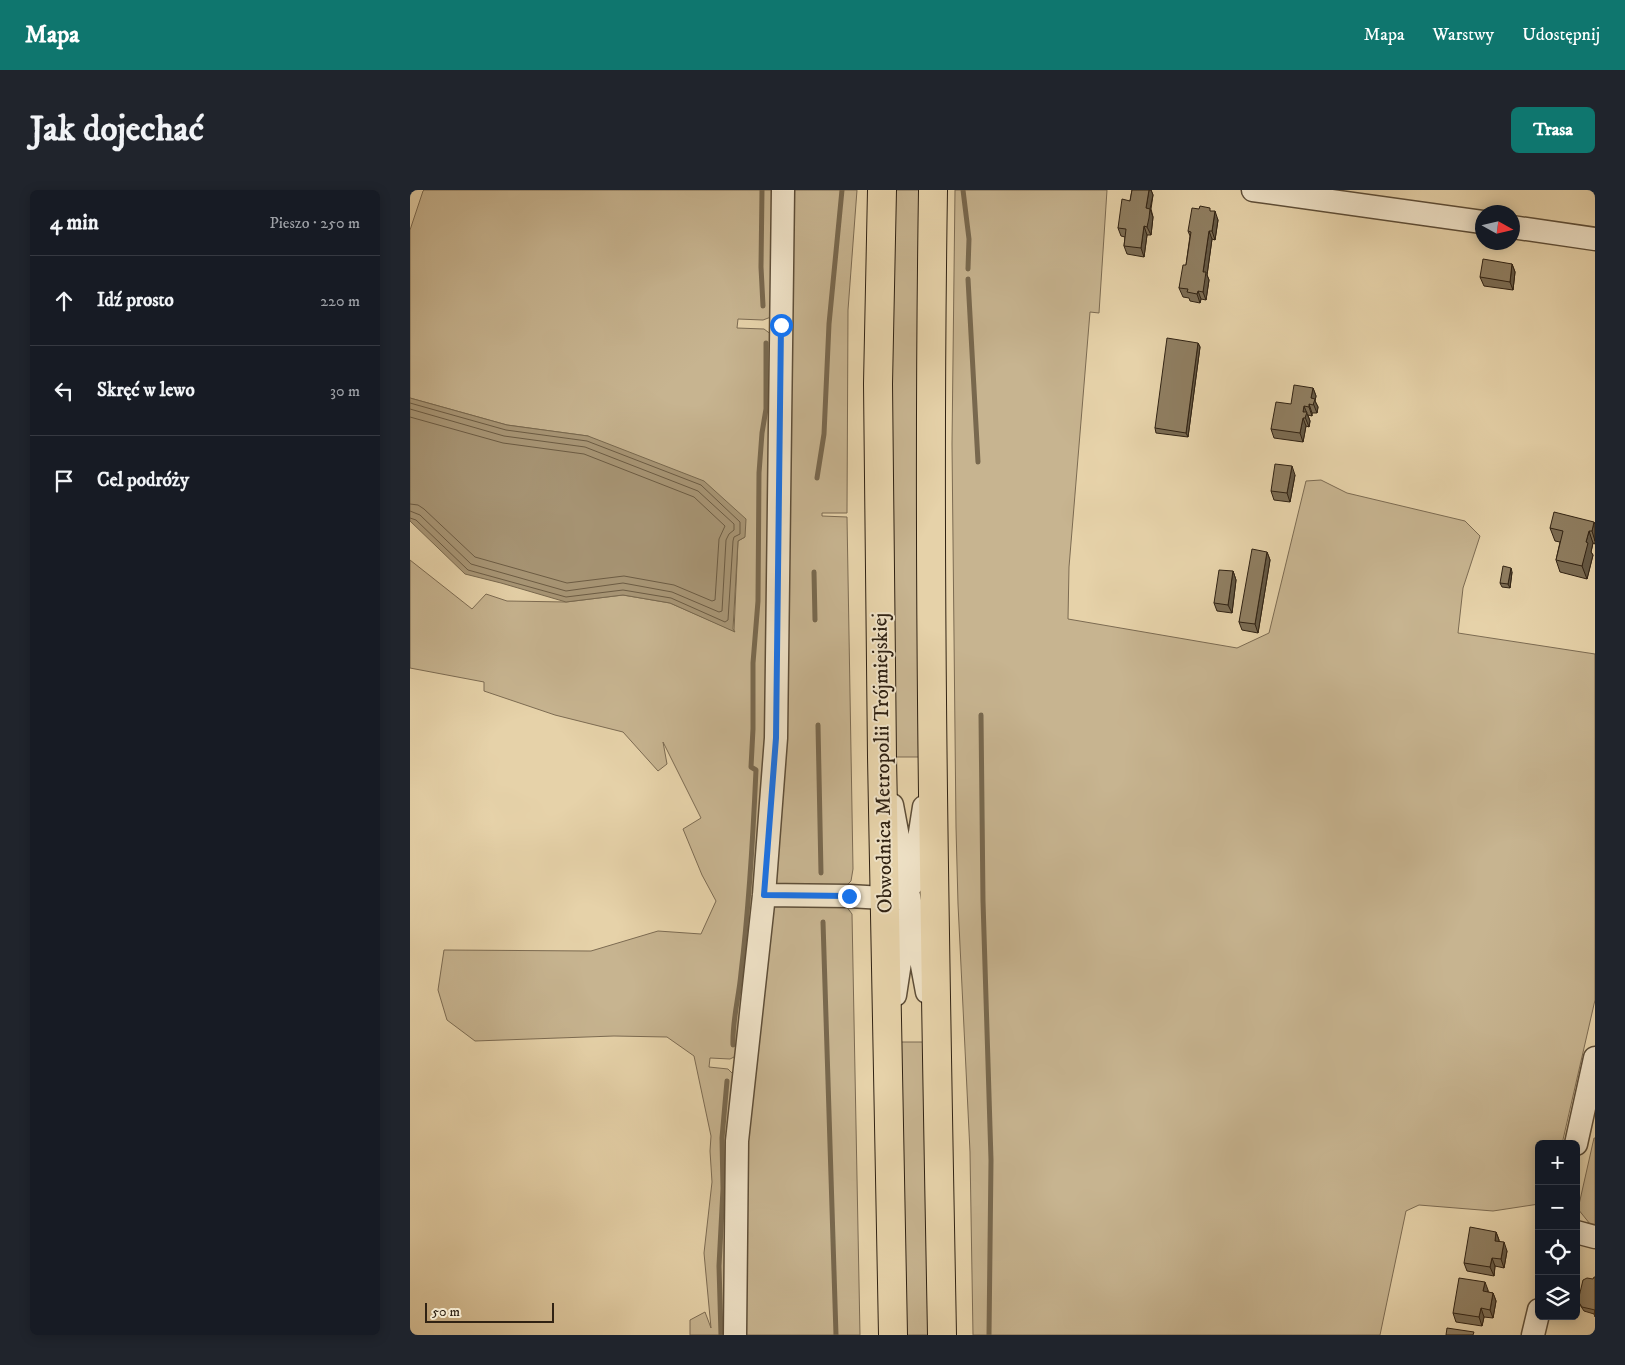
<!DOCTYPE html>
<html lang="pl">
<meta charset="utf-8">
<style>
body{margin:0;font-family:"IM FELL DW Pica",serif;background:#20242c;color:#f1f3f6}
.controls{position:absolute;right:15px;bottom:15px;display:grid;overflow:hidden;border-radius:8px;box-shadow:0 2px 12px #0003}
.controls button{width:45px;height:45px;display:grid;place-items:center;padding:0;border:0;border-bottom:1px solid #363941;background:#171b24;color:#f1f3f6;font:25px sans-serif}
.compass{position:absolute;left:1065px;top:15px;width:45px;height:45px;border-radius:50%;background:#171b24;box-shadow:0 2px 12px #0003;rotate:98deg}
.scale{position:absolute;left:15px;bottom:12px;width:129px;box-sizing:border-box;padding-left:5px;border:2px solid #302213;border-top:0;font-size:14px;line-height:18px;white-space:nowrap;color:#302213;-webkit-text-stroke:4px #efe2c7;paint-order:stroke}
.stop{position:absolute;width:15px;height:15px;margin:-11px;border:4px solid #1a73e8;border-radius:50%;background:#fff}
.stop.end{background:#1a73e8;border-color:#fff;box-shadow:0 1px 5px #0008}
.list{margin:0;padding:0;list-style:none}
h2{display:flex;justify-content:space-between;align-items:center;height:65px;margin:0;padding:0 20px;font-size:21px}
h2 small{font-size:16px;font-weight:400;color:#9ea1a6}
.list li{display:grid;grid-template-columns:32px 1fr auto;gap:15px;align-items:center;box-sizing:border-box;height:90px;padding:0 20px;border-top:1px solid #363941}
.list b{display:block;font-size:19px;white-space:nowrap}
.list em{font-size:16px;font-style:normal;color:#9ea1a6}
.icon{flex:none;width:28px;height:28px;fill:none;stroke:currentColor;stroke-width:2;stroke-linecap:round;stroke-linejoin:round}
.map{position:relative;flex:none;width:1185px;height:1145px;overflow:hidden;border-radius:8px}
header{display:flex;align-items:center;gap:30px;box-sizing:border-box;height:70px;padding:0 25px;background:#0f766e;color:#fff}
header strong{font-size:24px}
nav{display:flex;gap:28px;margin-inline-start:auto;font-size:18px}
.intro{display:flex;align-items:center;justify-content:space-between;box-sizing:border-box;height:120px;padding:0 30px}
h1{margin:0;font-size:35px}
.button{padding:12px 22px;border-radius:8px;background:#0f766e;color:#fff;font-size:18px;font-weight:700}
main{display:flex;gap:30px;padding:0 30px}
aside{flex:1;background:#171b24;border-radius:8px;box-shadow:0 2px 12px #0003}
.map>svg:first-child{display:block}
</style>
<header>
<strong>Mapa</strong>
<nav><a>Mapa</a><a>Warstwy</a><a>Udostępnij</a></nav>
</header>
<div class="intro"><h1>Jak dojechać</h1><a class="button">Trasa</a></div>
<main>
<aside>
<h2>4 min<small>Pieszo · 250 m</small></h2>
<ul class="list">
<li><svg class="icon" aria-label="ahead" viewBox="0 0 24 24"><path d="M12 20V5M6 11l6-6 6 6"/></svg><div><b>Idź prosto</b></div><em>220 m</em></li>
<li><svg class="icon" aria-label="left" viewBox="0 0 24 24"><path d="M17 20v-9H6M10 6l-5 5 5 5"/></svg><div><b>Skręć w lewo</b></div><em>30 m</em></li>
<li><svg class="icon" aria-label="arrive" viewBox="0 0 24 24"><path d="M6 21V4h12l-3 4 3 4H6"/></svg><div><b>Cel podróży</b></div></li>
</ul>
</aside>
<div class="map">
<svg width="1185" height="1145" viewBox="0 0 1185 1145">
<rect width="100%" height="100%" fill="#e6d2a9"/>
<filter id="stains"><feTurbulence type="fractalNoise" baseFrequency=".004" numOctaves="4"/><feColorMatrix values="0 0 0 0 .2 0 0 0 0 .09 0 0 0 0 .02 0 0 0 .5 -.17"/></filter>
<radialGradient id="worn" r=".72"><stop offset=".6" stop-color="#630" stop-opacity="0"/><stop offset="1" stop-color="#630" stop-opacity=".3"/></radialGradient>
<path fill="#c7b490" stroke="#7c6b52" d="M 14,0 L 365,0 L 361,127 L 353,130 L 328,129 L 327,138 L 354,139 L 362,145 L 353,631 L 326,866 L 320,869 L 300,868 L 299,877 L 318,879 L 325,886 L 319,1145 L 280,1145 L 280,1130 L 295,1122 L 301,1138 L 294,1063 L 302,992 L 300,961 L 301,946 L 284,866 L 257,847 L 204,846 L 65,851 L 37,830 L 28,800 L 34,760 L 181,761 L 248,741 L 291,744 L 306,711 L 292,685 L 273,639 L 291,628 L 253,552 L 257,574 L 248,581 L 213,542 L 145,525 L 74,501 L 74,492 L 0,478 L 0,370 L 62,419 L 76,404 L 97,411 L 156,412 L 213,405 L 260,413 L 324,441 L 328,351 L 335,347 L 178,246 L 97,235 L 0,208 L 0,40 L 13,1 Z
M 379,0 L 447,0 L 438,120 L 437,323 L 412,323 L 412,326 L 437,327 L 443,679 L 441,691 L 436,696 L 365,694 Z
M 483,0 L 511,0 L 512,567 L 483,567 L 479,284 Z
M 545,0 L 697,0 L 689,123 L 680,122 L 659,377 L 658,429 L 827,458 L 859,443 L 896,291 L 911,290 L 937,303 L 1055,331 L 1070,346 L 1053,398 L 1048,443 L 1185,464 L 1185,810 L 1152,954 L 1129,954 L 1129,1014 L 1083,1021 L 1009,1015 L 996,1021 L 970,1145 L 563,1145 L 560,962 L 548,714 L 546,637 L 542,254 Z
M 363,716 L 436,716 L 442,724 L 450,1145 L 331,1145 L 331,1011 Z
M 487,852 L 517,852 L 520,1145 L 492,1145 Z
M 1184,948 L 1185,948 L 1185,1036 L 1180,1034 L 1168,1019 Z"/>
<path fill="#a89676" stroke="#78684e" d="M 0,208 L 97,235 L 178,246 L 294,291 L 336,329 L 335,347 L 328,351 L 323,439 L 325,442 L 260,413 L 213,405 L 156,412 L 91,393 L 55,384 L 0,331 Z"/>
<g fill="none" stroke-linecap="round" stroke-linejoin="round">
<path stroke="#6c5c44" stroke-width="1" d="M 0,213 L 96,240 L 177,251 L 291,295 L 330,332 L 330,344 L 324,347 L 323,351 L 318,430 L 315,432 L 261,408 L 213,400 L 156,407 L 58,380 L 6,330 L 0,328
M 0,219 L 94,246 L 175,257 L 288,301 L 324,334 L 324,340 L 319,344 L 316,350 L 312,421 L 309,422 L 262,402 L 213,393 L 156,401 L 61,374 L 10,325 L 0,321
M 0,227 L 93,253 L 174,264 L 284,307 L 315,336 L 309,349 L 305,410 L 302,411 L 264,395 L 214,386 L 157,393 L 65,367 L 14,319 L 8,315 L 0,314"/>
<path stroke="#78684e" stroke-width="5" d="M 352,0 L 351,77 L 353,116
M 553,0 L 559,49 L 558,79
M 558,89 L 568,272
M 407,288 L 414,244 L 419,134 L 432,0
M 404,382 L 405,430
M 571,525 L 573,711 L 581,970 L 579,1145
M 408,535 L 411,683
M 413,732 L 426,1145
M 323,855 C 322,831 329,807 331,783 C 339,716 343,648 346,580 L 341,577 L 343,539 L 343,473 L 348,411 L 349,283 L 352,243 L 356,219 L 356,153
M 311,1145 L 309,1076 L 313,999 L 312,948 L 317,891"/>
<g stroke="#5e4e38" stroke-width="25">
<path id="minor" d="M 843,0 L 1072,32
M 1102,37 L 1185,49
M 482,615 L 517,802
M 502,694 L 514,617
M 354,705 L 439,706 L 491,709
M 485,805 L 497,726
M 1166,954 L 1185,868
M 1166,1042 L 1185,1047
M 325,1145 L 327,951 L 354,705 L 366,548 L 373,0
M 1123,1145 L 1129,1120"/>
</g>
<g stroke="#302213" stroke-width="30">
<path id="highway" d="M 472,0 L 468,194 L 472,567 L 483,1145
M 523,0 C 517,382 525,763 532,1145"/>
</g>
<use href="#minor" stroke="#efe2c7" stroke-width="22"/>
<use href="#highway" stroke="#e6d2a9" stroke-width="28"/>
</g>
<path fill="#7b6c53" stroke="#302213" d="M 722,0 L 741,0 L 743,5 L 741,19 L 743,27 L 741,45 L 737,45 L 734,67 L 717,64 L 714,56 L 715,47 L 711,46 L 708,38 L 720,11 Z
M 801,21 L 808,30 L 805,50 L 802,49 L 797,85 L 799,90 L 796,110 L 791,109 L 790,113 L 780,111 L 779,108 L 773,107 L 769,98 L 776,75 L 780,46 L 778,41 Z
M 1102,74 L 1105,82 L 1103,100 L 1074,96 L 1070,87 Z
M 788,153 L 790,157 L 778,247 L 746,243 L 745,238 Z
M 903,198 L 906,206 L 905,211 L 908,217 L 907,223 L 902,223 L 902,226 L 898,225 L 900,231 L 899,237 L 896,236 L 893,252 L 864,248 L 861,239 L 881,214 Z
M 885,285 L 880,312 L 864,310 L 861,301 Z
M 1185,334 L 1185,354 L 1183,353 L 1181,362 L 1183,365 L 1177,389 L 1150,382 L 1146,370 L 1150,352 L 1145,351 L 1140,338 Z
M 857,362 L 860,370 L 848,443 L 832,440 L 829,432 Z
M 823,381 L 826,390 L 822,423 L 807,421 L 804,413 Z
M 1102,382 L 1100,398 L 1092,397 L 1090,393 Z
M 1086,1042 L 1089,1050 L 1089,1052 L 1097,1061 L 1094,1078 L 1085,1076 L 1084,1086 L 1057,1081 L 1054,1073 Z
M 1185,1087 L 1185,1127 L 1184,1124 L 1174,1121 L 1170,1115 L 1168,1111 L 1183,1089 Z
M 1078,1100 L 1078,1102 L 1083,1103 L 1086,1111 L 1083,1128 L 1074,1127 L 1072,1136 L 1046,1132 L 1043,1123 Z"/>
<path fill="#645844" stroke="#302213" d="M 739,0 L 741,0 L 743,5 L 740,19 L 743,27 L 741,45 L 737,37 L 736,18 Z
M 805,21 L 808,30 L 805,50 L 802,41 Z
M 734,36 L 737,45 L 734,67 L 731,58 Z
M 799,41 L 802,49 L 797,85 L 799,90 L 796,110 L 793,102 L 793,82 Z
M 1102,74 L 1105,82 L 1103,100 L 1100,92 Z
M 788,101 L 791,109 L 790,113 L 787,104 Z
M 788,153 L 790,157 L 778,247 L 776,243 Z
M 903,198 L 906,206 L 905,211 L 908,217 L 907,223 L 901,208 Z
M 899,214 L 902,223 L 902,226 L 899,217 Z
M 894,216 L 900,231 L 899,237 L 893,222 Z
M 893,228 L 896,236 L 893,252 L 890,243 Z
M 882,276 L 885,285 L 880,312 L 877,303 Z
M 1184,332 L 1185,334 L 1185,351 L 1182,341 Z
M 1179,341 L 1183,353 L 1181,362 L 1183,365 L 1177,389 L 1172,376 L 1176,352 Z
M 857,362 L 860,370 L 848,443 L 845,434 Z
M 1101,378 L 1102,382 L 1100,398 L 1098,394 Z
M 823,381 L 826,390 L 822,423 L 818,415 Z
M 1086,1042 L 1089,1050 L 1088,1060 L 1085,1051 Z
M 1094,1052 L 1097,1061 L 1094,1078 L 1091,1069 Z
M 1082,1068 L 1085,1076 L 1084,1086 L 1080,1077 Z
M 1075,1092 L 1078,1100 L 1076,1110 L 1073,1101 Z
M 1083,1103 L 1086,1111 L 1083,1128 L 1080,1120 Z
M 1071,1118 L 1074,1127 L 1072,1136 L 1069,1127 Z"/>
<path fill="#8f7e61" stroke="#302213" d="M 722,0 L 739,0 L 736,18 L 740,19 L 739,28 L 737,37 L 734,36 L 731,58 L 714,56 L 716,39 L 708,38 L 712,9 L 720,11 Z
M 790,16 L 800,18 L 800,21 L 805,21 L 802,41 L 799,41 L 793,82 L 796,82 L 793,102 L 788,101 L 787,104 L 777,102 L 778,99 L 769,98 L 773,75 L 776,75 L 781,42 L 778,41 L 782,18 L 789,19 Z
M 1073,69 L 1102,74 L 1100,92 L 1070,87 Z
M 757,148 L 788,153 L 776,243 L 745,238 Z
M 884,195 L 903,198 L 901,208 L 905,209 L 903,215 L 899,214 L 899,217 L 894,216 L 893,222 L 897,222 L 895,228 L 893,228 L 890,243 L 861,239 L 866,212 L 881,214 Z
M 865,274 L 882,276 L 877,303 L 861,301 Z
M 1144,322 L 1184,332 L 1182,341 L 1179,341 L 1176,352 L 1178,353 L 1172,376 L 1146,370 L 1153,341 L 1140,338 Z
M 842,359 L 857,362 L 845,434 L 829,432 Z
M 1093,376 L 1101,378 L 1098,394 L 1090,393 Z
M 809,380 L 823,381 L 818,415 L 804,413 Z
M 1060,1037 L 1086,1042 L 1085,1051 L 1094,1052 L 1091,1069 L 1082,1068 L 1080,1077 L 1054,1073 Z
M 1184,1087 L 1185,1087 L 1185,1124 L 1184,1124 L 1185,1120 L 1172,1117 L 1168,1111 L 1173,1090 L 1177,1088 L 1183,1089 Z
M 1049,1088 L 1075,1092 L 1073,1101 L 1083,1103 L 1080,1120 L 1071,1118 L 1069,1127 L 1043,1123 Z
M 1037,1138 L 1064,1142 L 1063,1145 L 1036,1145 Z"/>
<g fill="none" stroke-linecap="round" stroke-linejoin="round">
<path stroke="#1a73e8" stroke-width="6" d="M 371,135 L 366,548 L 354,705 L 439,706"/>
</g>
<g text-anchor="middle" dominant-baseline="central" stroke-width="4" stroke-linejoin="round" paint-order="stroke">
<g font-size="21" fill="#302213" stroke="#efe2c7">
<text transform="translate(473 573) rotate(-91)">Obwodnica Metropolii Trójmiejskiej</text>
</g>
</g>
<rect width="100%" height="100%" filter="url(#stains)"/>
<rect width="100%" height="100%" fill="url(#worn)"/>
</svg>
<div class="controls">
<button>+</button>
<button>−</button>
<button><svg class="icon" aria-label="locate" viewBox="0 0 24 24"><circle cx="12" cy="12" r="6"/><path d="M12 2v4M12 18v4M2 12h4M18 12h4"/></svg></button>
<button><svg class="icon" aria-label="layers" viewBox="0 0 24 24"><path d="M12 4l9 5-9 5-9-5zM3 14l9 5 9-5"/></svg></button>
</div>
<svg class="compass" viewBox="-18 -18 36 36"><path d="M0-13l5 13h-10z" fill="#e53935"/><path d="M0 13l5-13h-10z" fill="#9ea1a6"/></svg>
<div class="scale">50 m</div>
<div class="stop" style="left:371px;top:135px"></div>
<div class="stop end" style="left:439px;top:706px"></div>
</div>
</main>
